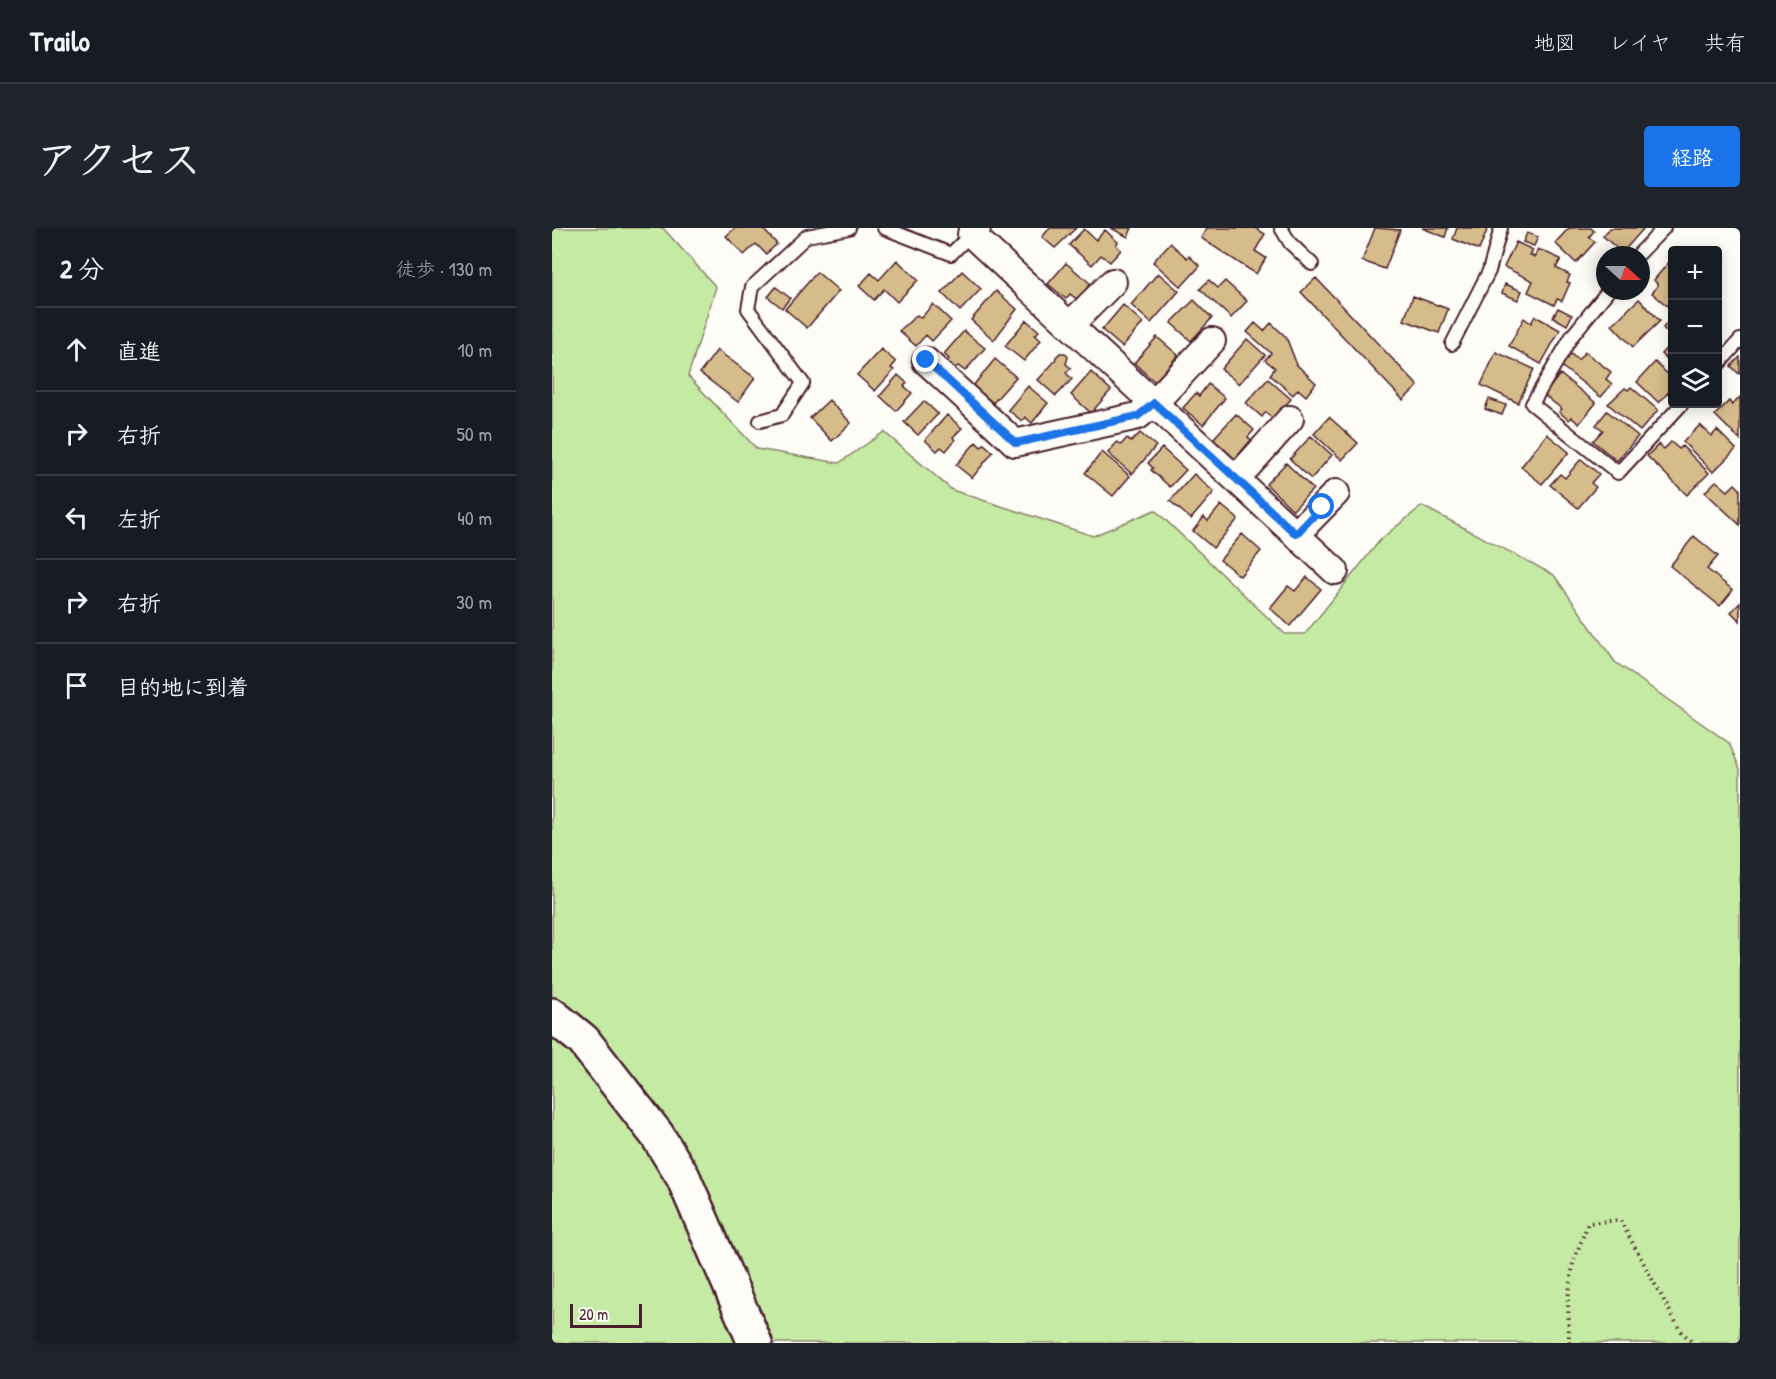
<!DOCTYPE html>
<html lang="ja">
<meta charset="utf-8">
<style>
body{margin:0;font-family:"Patrick Hand","Klee One",sans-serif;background:#20242c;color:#f1f3f6}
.controls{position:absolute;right:18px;top:18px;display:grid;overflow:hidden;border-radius:6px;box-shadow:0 3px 15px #0003}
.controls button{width:54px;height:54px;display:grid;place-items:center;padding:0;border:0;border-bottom:2px solid #363941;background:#171b24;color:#f1f3f6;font:30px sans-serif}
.compass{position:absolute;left:1044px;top:18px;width:54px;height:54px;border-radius:50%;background:#171b24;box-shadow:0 3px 15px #0003;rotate:111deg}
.scale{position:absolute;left:18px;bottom:15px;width:72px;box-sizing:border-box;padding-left:6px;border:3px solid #4a1f2b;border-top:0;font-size:16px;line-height:21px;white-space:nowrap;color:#4a1f2b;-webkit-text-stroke:4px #fdfcf7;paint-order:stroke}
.stop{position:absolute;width:18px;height:18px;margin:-14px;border:4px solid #1a73e8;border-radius:50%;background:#fff}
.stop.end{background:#1a73e8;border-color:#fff;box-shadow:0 2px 6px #0008}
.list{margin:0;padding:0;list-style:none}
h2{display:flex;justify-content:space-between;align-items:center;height:78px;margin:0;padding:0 24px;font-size:26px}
h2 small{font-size:20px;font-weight:400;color:#9ea1a6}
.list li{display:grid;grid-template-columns:39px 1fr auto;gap:18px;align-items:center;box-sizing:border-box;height:84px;padding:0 24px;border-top:2px solid #363941}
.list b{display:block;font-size:22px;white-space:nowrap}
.list em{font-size:20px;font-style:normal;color:#9ea1a6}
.icon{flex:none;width:33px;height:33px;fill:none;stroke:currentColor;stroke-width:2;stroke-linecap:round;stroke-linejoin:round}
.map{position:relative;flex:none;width:1188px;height:1115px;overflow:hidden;border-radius:6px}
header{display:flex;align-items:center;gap:36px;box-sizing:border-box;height:84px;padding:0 30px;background:#171b24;border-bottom:2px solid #363941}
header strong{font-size:28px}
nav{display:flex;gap:33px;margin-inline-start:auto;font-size:21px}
.intro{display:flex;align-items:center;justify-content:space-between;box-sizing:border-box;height:144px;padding:0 36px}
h1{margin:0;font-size:42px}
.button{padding:15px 27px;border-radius:6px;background:#1a73e8;color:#fff;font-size:21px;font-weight:700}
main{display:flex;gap:36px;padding:0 36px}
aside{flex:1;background:#171b24;border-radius:6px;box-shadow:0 3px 15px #0003}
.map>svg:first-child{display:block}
</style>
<header>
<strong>Trailo</strong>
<nav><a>地図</a><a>レイヤ</a><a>共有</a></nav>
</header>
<div class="intro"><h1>アクセス</h1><a class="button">経路</a></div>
<main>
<aside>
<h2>2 分<small>徒歩 · 130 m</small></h2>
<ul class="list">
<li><svg class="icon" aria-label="ahead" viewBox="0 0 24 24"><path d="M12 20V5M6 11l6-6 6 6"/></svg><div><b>直進</b></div><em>10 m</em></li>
<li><svg class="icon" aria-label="right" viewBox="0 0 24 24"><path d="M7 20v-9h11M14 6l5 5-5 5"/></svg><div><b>右折</b></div><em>50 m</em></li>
<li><svg class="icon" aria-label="left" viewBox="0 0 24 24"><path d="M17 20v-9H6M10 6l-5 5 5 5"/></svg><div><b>左折</b></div><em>40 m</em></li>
<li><svg class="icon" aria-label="right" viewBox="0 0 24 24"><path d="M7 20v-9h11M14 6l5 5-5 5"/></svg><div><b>右折</b></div><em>30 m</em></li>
<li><svg class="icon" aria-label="arrive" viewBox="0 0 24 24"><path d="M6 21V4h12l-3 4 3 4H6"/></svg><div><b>目的地に到着</b></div></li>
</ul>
</aside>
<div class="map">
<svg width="1188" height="1115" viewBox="0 0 1188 1115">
<rect width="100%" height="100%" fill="#fdfcf7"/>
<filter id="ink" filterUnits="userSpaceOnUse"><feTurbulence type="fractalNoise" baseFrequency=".0167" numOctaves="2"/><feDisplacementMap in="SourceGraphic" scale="12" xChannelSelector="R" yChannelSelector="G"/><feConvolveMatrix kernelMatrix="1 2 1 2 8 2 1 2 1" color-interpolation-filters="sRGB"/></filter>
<g filter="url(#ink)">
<path fill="#c5eaa4" stroke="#888468" stroke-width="1.5" d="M 0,0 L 111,0 L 164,59 L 136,148 L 205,221 L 287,235 L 332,204 L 400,262 L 541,308 L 603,282 L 733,406 L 753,406 L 829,311 L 870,278 L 1002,347 L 1063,434 L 1177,515 L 1188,541 L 1188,1115 L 0,1115 Z"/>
<path fill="#d6bb8b" stroke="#4a1f2b" stroke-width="1.5" d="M 183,0 L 210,0 L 225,16 L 214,26 L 204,16 L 192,27 L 174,8 Z
M 498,0 L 524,0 L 503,20 L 490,9 Z
M 559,0 L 580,0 L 576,9 Z
M 655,0 L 703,0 L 713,6 L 703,23 L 714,30 L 704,46 L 649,10 Z
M 823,0 L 848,2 L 833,41 L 810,33 Z
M 870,0 L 896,0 L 893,9 Z
M 905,0 L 936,0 L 927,22 L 901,11 Z
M 1017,0 L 1039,0 L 1042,3 L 1037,9 L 1043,14 L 1024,35 L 1003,15 Z
M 1058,0 L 1092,0 L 1070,25 L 1051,8 Z
M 532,1 L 544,12 L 553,2 L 566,14 L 564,17 L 569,22 L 558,34 L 549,27 L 540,37 L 517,17 Z
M 975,5 L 986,9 L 982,18 L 971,14 Z
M 964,14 L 981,22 L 978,27 L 983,29 L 986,21 L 1009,31 L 1004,40 L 1018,47 L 1015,54 L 1018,55 L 1010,73 L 1005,71 L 1002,77 L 976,64 L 981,53 L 952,39 Z
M 618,15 L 635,30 L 637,28 L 648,38 L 629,59 L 601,34 Z
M 345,32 L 366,52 L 345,74 L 332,61 L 322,72 L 307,58 L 319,45 L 327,52 Z
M 514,35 L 539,56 L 526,72 L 518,66 L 514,71 L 496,56 Z
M 1116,35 L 1120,39 L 1120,82 L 1100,65 L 1106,57 L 1102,52 Z
M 410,43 L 429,61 L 408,83 L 390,65 Z
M 265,44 L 287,63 L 255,100 L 233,81 Z
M 606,45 L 627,63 L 599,95 L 579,77 Z
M 764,50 L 866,158 L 851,172 L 749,64 Z
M 657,52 L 666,60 L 673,53 L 695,73 L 679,90 L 648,61 Z
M 953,56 L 970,63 L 966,72 L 950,65 Z
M 224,59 L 238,70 L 230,80 L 216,69 Z
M 444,63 L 465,81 L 442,112 L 419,92 Z
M 861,68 L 896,81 L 887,105 L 852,92 Z
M 1087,71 L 1108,93 L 1081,119 L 1060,97 Z
M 642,72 L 660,90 L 639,113 L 619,95 Z
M 381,76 L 399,93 L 380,113 L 374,107 L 364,118 L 347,103 L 365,87 L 369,90 Z
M 571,77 L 591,95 L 570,119 L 550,102 Z
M 1006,80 L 1020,87 L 1015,97 L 1001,89 Z
M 983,88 L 1008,102 L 989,136 L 957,118 L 972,90 L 979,95 Z
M 1120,89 L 1120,109 L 1111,100 Z
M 474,92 L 487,103 L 483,107 L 489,112 L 472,133 L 453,118 Z
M 703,95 L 712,103 L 719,95 L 734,109 L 745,137 L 764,155 L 754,168 L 746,161 L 741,167 L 718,147 L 723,140 L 713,132 L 719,125 L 695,104 Z
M 412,103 L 433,120 L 413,143 L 406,138 L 403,140 L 395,133 L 397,131 L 392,126 Z
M 605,109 L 626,127 L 603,154 L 582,135 Z
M 695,111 L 713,127 L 687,156 L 669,141 Z
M 1120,114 L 1120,137 L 1109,126 Z
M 329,121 L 344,134 L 339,140 L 342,142 L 323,163 L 305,147 Z
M 165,122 L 203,150 L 186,174 L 148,145 Z
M 944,124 L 982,141 L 966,175 L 929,157 Z
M 1033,124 L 1059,144 L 1054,151 L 1060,156 L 1049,169 L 1009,138 L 1019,126 L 1026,132 Z
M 508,125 L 513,125 L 516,129 L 514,136 L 519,140 L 514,145 L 520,151 L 504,168 L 486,152 L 503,133 L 504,129 Z
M 1188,129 L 1188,145 L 1187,146 L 1179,138 Z
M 443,131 L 464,149 L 441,175 L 421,158 Z
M 1103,134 L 1120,150 L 1120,160 L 1107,175 L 1085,154 Z
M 539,144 L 559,162 L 539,185 L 519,167 Z
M 1008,146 L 1044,175 L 1027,196 L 1019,189 L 1017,192 L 1007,184 L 1010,181 L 992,167 Z
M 346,147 L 355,155 L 352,158 L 360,165 L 344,183 L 328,168 Z
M 716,151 L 739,171 L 721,191 L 714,184 L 710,189 L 694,175 Z
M 656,156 L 673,170 L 651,197 L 631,180 L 644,165 L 647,168 Z
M 476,158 L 496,175 L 480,195 L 473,189 L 470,193 L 456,182 Z
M 1079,159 L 1106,182 L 1088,203 L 1056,176 L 1073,160 L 1076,162 Z
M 1188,169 L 1188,212 L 1163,187 L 1177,173 L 1180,177 Z
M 937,171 L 954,177 L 950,187 L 933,181 Z
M 277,172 L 299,195 L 280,213 L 258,190 Z
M 372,173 L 386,186 L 366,207 L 352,194 Z
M 1055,183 L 1086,208 L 1065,233 L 1041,213 L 1051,202 L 1044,197 Z
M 684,186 L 702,202 L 696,209 L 699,212 L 683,231 L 661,211 Z
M 395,187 L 410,200 L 401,209 L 403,212 L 394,223 L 389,219 L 385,223 L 373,212 Z
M 777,189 L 806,215 L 790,232 L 762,206 Z
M 1148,197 L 1160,208 L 1165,202 L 1184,221 L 1161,244 L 1131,214 Z
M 588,205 L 604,218 L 580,246 L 556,225 L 565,214 L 569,217 L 575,210 L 579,214 Z
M 995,206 L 1017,224 L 990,256 L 969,239 Z
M 759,208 L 780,227 L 759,251 L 738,231 Z
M 424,214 L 429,219 L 432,216 L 441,224 L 420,250 L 404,237 Z
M 1119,214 L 1127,221 L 1130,218 L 1157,245 L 1135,267 L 1095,228 L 1107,216 L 1112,221 Z
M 610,220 L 634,242 L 618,259 L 599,242 L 601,240 L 596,235 Z
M 550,224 L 578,248 L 561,268 L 533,245 Z
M 1029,231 L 1047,246 L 1039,255 L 1044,259 L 1026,280 L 998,257 L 1008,246 L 1013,250 Z
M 734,235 L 761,261 L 741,282 L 714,256 Z
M 642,246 L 662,264 L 639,291 L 618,273 Z
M 1164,253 L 1176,263 L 1183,256 L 1188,261 L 1188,297 L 1153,264 Z
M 669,277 L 686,291 L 661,320 L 641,303 L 652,289 L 656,293 Z
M 690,306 L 709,323 L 688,348 L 668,332 Z
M 1142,308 L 1166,328 L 1155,341 L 1181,362 L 1168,378 L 1118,338 Z
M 755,349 L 769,361 L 738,398 L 718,380 L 736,358 L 743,363 Z
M 1188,375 L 1188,393 L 1179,384 Z"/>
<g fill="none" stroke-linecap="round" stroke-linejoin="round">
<g stroke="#4a1f2b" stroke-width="16">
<path id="service" d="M 332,0 L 399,26 L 419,6
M 729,0 L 738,15 L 760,36
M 1086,27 L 1112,0
M 1056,63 L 1020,108 L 980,176 L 1066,245 L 1130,176
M 900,116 L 937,43 L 949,0
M 1166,137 L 1188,112
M 208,193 L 230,187 L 251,155 L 196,81 L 200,59 L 255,8 L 297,0"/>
</g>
<g stroke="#4a1f2b" stroke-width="30">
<path id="minor" d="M 425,0 L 419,6 L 783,343
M 518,97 L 561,54
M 374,133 L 463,215 L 586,188 L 602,175 L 660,113
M 684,251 L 738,191
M 744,306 L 784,265"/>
</g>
<g stroke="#4a1f2b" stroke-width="38">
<path id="secondary" d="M 0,787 L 31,812 L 105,907 L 131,949 L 203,1115"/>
</g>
<path stroke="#4a1f2b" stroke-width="4" stroke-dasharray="1.5 4.5" stroke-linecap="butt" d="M 1017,1115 L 1016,1071 L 1021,1035 L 1036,995 L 1068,992 L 1128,1102 L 1141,1115"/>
<use href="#service" stroke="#fdfcf7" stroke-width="12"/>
<use href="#minor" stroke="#fdfcf7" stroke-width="26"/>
<use href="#secondary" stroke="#fdfcf7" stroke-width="33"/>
</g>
</g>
<g fill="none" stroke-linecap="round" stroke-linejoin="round" filter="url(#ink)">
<path stroke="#1a73e8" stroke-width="8" d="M 374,132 L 464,215 L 586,188 L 602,175 L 744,306 L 770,279"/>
</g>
</svg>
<div class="controls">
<button>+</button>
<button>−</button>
<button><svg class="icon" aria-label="layers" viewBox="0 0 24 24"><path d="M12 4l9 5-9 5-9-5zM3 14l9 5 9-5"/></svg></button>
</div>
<svg class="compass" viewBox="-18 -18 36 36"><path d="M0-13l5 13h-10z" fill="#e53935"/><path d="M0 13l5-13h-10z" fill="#9ea1a6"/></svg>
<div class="scale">20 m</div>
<div class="stop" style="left:770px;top:279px"></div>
<div class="stop end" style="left:374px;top:132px"></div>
</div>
</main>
